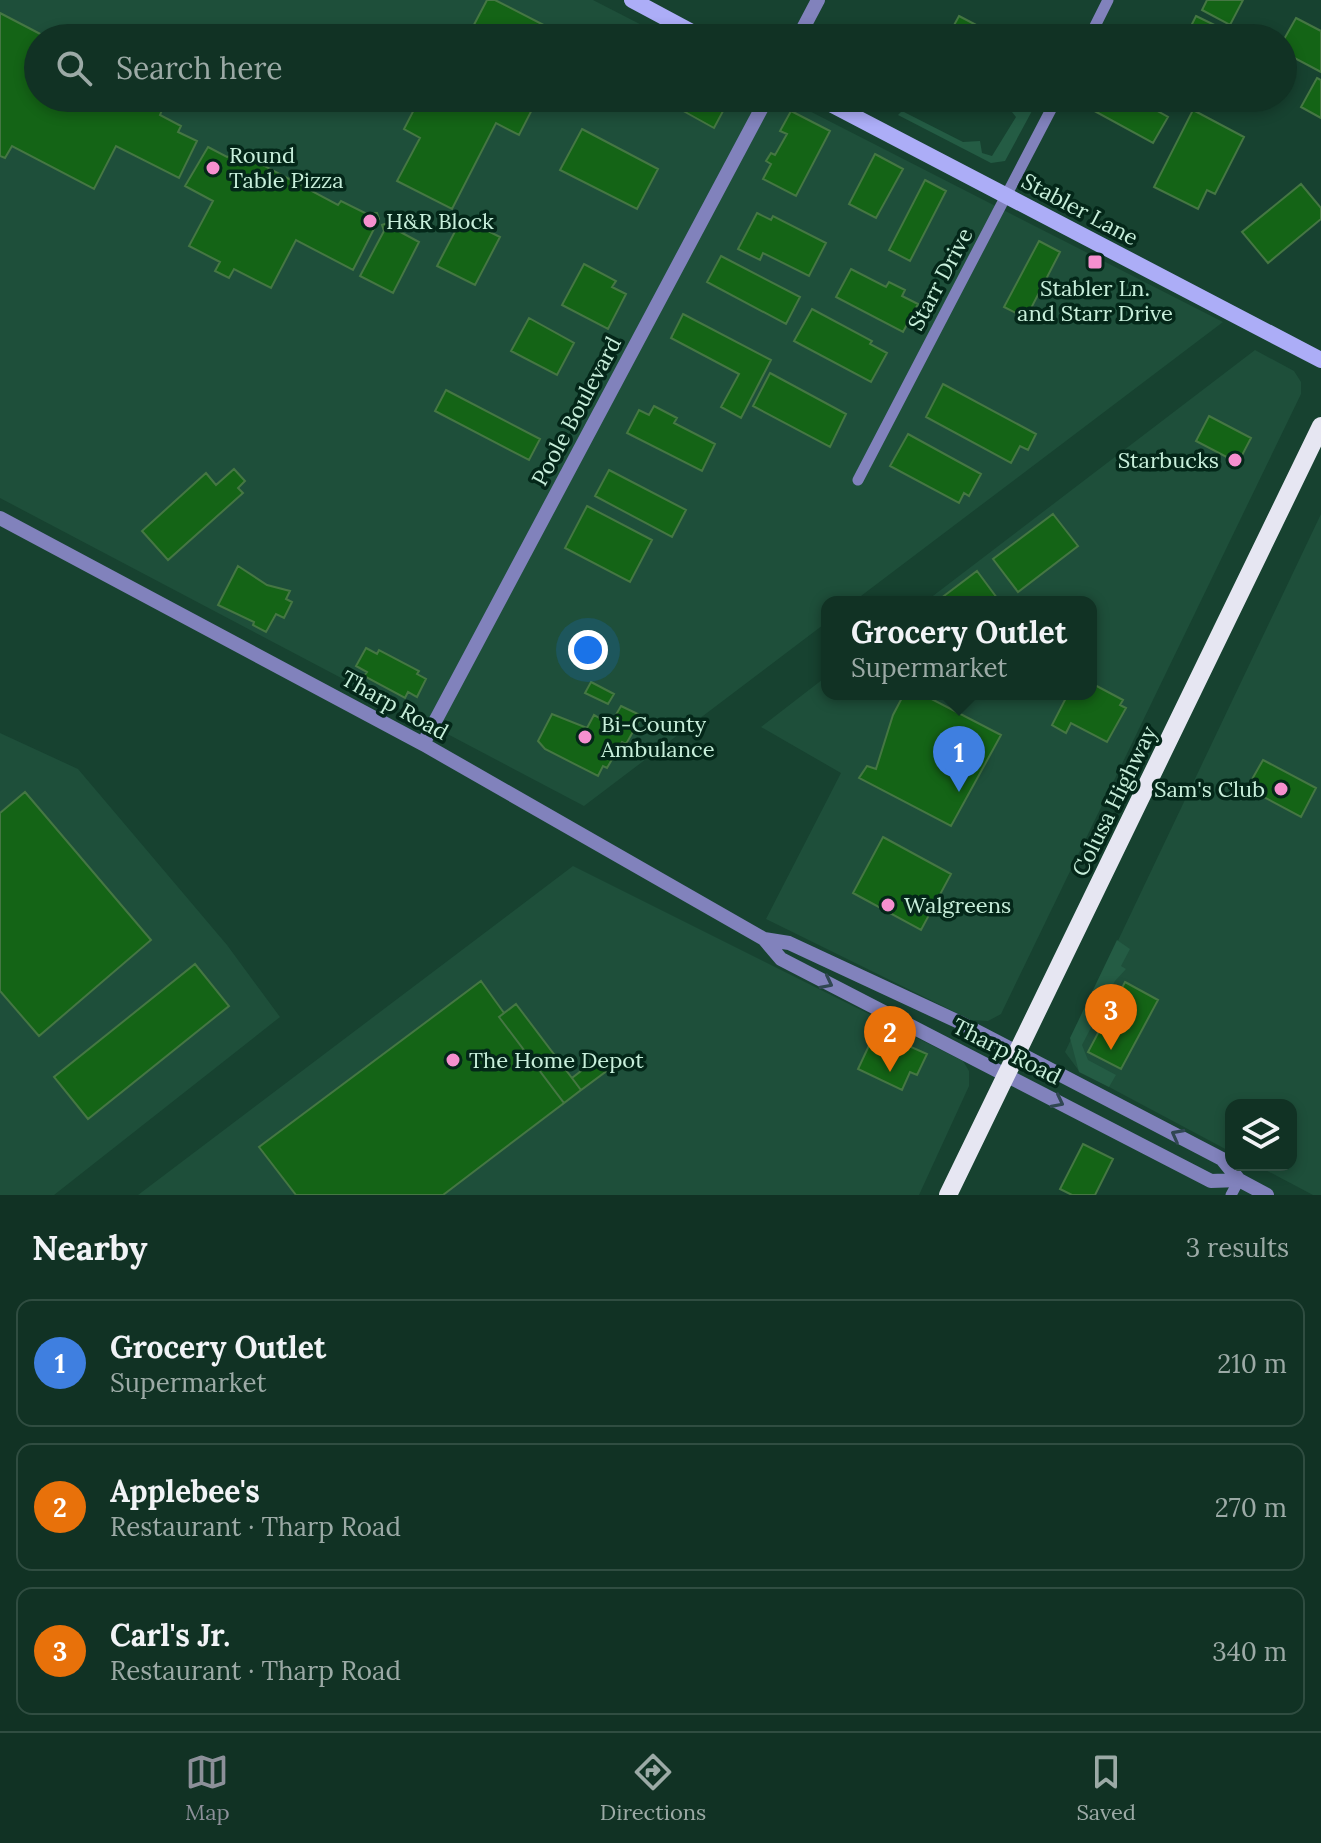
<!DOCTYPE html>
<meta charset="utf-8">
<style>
body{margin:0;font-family:Lora,serif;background:#1e3e31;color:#f1f3f6}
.controls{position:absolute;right:24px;bottom:24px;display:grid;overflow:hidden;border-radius:16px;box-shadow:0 4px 12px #0003}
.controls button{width:72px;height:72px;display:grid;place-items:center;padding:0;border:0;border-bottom:2px solid #304d41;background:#113224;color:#f1f3f6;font:40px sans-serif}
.you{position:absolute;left:588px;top:650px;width:28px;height:28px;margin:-20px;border:6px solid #fff;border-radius:50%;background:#1a73e8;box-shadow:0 0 0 12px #1a73e833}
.badge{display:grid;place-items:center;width:52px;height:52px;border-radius:50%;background:#8c9099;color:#fff;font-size:26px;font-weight:700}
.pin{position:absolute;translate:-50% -66px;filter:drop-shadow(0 2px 4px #0008)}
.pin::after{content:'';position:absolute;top:42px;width:28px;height:24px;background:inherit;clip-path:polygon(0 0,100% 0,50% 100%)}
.popup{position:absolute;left:821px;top:596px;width:276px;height:104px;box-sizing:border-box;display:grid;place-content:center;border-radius:16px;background:#113224;filter:drop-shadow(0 2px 6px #0005);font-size:26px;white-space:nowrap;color:#9caaa6}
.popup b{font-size:30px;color:#f1f3f6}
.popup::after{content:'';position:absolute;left:50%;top:100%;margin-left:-16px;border:16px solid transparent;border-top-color:#113224}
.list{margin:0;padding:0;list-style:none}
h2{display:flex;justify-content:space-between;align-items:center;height:104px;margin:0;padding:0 32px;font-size:34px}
h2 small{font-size:26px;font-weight:400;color:#9caaa6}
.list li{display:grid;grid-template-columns:52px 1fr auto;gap:24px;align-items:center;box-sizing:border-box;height:128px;margin:0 16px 16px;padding:0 16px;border:2px solid #304d41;border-radius:16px}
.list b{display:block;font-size:30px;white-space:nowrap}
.list p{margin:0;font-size:26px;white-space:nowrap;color:#9caaa6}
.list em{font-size:26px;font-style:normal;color:#9caaa6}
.icon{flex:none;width:44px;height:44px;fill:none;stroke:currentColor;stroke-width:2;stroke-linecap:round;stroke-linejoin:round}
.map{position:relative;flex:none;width:1321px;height:1195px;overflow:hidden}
.search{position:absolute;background:#113224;box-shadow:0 4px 12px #0003;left:24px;right:24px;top:24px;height:88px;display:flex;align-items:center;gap:20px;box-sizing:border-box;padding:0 28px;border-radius:44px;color:#9caaa6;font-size:30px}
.sheet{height:536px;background:#113224}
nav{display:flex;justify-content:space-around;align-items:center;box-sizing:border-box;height:112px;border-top:2px solid #304d41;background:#113224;font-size:22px;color:#9caaa6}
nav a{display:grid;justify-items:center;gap:4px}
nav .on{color:#8c9099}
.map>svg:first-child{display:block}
</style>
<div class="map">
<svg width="1321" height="1195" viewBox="0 0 1321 1195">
<rect width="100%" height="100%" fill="#174230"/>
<path fill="#1e4f3a" d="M 0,0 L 593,0 L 667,38 L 38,38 L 38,98 L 784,98 L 1223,322 L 853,602 L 827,602 L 827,622 L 584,806 L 0,498 Z
M 1255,350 L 1294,371 L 1301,382 L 1301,394 L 1001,1014 L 988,1021 L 971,1020 L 766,919 L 841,773 L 761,727 L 827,676 L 827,694 L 1091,694 L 1091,602 L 925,602 Z
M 1321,514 L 1321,1195 L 1313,1195 L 1256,1165 L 1291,1165 L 1291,1105 L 1231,1105 L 1231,1152 L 1079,1071 L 1065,1052 Z
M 0,733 L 78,769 L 227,945 L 280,1017 L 54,1195 L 0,1195 Z
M 573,866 L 963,1061 L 969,1071 L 969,1086 L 919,1195 L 138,1195 Z"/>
<path fill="#245c44" d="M 1019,98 L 1039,98 L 1005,161 L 991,163 L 898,115 L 902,111 L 963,142 L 980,141 L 982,153 L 992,156 L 1016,117 L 1012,112 Z
M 1117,940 L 1130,949 L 1121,966 L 1126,969 L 1115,981 L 1082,1045 L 1088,1060 L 1116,1075 L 1109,1087 L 1079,1072 L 1070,1038 Z"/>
<path fill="#146416" stroke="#457743" stroke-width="2" d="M 487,0 L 495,0 L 565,36 L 467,38 Z
M 1207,0 L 1243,0 L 1230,25 L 1202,10 Z
M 0,13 L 48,38 L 38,38 L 38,98 L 142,98 L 162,110 L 160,115 L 181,126 L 178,132 L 197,141 L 179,178 L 116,146 L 94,189 L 12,146 L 5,158 L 0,156 Z
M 959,16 L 1001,38 L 947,38 Z
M 1196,16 L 1229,32 L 1226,38 L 1185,38 Z
M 1296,18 L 1321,31 L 1321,72 L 1283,52 L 1283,41 Z
M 847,27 L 861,34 L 859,38 L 830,38 L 833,32 L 842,36 Z
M 1317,78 L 1321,80 L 1321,118 L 1301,107 Z
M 420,98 L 538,98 L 519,135 L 496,123 L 452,209 L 397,181 L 420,138 L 404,129 Z
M 660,98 L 730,98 L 714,128 Z
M 1094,98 L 1134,98 L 1168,117 L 1153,143 L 1089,108 Z
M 1193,110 L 1244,137 L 1215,194 L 1207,190 L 1198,209 L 1154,187 Z
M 791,111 L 830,131 L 796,196 L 763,179 L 771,164 L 766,161 L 771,153 L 775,155 L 787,134 L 780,131 Z
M 582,129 L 658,169 L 637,209 L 560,170 Z
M 208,147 L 227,157 L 240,153 L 338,205 L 341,201 L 365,213 L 377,213 L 379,219 L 353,270 L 296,240 L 271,288 L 234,269 L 229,278 L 215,271 L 220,262 L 189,246 L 213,201 L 185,186 Z
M 875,154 L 903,169 L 876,218 L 849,204 Z
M 925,180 L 946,191 L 910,261 L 889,250 Z
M 1301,184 L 1321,208 L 1321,219 L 1268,263 L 1242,232 Z
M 757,213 L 771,220 L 773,216 L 826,243 L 809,276 L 763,253 L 760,260 L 738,249 Z
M 462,218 L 500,237 L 475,285 L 437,266 Z
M 391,222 L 393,228 L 419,242 L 393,293 L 360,276 L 384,231 L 382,225 Z
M 1039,241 L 1060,252 L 1026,318 L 1004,307 Z
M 721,256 L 800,297 L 786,324 L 707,282 Z
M 584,264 L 616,281 L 612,287 L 626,294 L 608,329 L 562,305 Z
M 851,269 L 886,287 L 889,282 L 905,290 L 902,296 L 918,304 L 903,332 L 836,297 Z
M 812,309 L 872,341 L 870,344 L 887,353 L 871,382 L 794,341 Z
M 683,314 L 771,360 L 741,418 L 721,407 L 739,374 L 671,338 Z
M 529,318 L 574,343 L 557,375 L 511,351 Z
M 770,373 L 846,414 L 830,447 L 753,406 Z
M 943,384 L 1036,434 L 1028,450 L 1020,446 L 1011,463 L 926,417 Z
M 446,390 L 540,439 L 529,460 L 435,411 Z
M 654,406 L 677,418 L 674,423 L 715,444 L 702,471 L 627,433 L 639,410 L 649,415 Z
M 1209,416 L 1251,438 L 1238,463 L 1196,441 Z
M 908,434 L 981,474 L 969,496 L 964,493 L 959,503 L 890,466 Z
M 234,469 L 245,481 L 238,488 L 243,493 L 168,560 L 142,531 L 206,473 L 216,485 Z
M 609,470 L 686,510 L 672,537 L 595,496 Z
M 587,506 L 652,540 L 630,582 L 565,548 Z
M 1053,514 L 1078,546 L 1018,592 L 993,559 Z
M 238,566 L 267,585 L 290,591 L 286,599 L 292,602 L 284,618 L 276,614 L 266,632 L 253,625 L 254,622 L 218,605 Z
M 977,571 L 1000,602 L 936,602 Z
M 366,648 L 377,654 L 379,650 L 419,671 L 417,674 L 426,679 L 417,697 L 408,692 L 405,698 L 364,676 L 367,672 L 356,666 Z
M 591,682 L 614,694 L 608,704 L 585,693 Z
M 1091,683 L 1123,700 L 1120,705 L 1126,708 L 1107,742 L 1071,723 L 1066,733 L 1052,725 L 1068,694 L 1091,694 Z
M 904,694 L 922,694 L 1001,735 L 951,826 L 859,778 L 867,766 L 876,769 L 893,715 Z
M 621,706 L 642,716 L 626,744 L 622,742 L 607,768 L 603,766 L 598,776 L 545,749 L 538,741 L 552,714 L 587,728 L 594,715 L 606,722 L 601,730 L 606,732 Z
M 1263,760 L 1316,788 L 1301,817 L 1247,788 Z
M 25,792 L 151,940 L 39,1036 L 0,991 L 0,813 Z
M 883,837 L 951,874 L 921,930 L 853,893 Z
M 195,964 L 229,1006 L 88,1119 L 54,1077 Z
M 481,981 L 504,1013 L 499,1017 L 564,1103 L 443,1195 L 296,1195 L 259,1147 Z
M 1125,982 L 1158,1000 L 1121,1069 L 1088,1052 Z
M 516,1004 L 581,1090 L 564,1103 L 499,1017 Z
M 873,1037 L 897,1048 L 900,1042 L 927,1054 L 917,1075 L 910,1072 L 902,1090 L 858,1069 Z
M 598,1058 L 608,1070 L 581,1090 L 572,1078 Z
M 1083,1144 L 1113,1159 L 1095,1195 L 1072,1195 L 1060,1189 Z"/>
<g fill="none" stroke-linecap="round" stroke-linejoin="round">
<path stroke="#8182bc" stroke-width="11" d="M 1089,38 L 1108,0
M 858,480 L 1057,98
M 1231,1195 L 1239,1180"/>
<path stroke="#8182bc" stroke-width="14" d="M 798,38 L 818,0
M 0,518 L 423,744 L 764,939 L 789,943 L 959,1022 L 1222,1159 L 1239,1180 L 1267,1195
M 423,744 L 767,98
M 764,939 L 781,959 L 1211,1181 L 1239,1180"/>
<path stroke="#acadf7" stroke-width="16" d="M 632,0 L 703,38
M 819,98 L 1321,360"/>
<path stroke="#e6e6f2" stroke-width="18" d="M 948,1195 L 1321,426"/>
</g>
<defs><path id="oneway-chevron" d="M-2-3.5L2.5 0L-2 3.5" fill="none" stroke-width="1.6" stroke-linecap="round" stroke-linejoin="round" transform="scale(2)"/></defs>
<g stroke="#304752">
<use href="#oneway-chevron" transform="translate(827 983) rotate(27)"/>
<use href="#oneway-chevron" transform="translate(1058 1102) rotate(27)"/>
<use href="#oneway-chevron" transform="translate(1177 1135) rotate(-152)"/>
</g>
<g fill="#f690cf" stroke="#042719" stroke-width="3">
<circle cx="213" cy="168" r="8"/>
<circle cx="370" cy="221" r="8"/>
<rect x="1087" y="254" width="16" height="16" rx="4"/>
<circle cx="1235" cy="460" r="8"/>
<circle cx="585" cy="737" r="8"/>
<circle cx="1281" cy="789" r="8"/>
<circle cx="888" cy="905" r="8"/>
<circle cx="453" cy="1060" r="8"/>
</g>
<g text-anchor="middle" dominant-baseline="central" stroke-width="7" stroke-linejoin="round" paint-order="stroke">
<g font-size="22" fill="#c8efdb" stroke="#042719" text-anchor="start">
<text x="229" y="155">Round<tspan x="229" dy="25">Table Pizza</tspan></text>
<text x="386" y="221">H&amp;R Block</text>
<text x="1095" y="288" text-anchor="middle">Stabler Ln.<tspan x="1095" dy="25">and Starr Drive</tspan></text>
<text x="1219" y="460" text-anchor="end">Starbucks</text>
<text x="601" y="724">Bi-County<tspan x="601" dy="25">Ambulance</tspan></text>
<text x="1265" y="789" text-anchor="end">Sam's Club</text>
<text x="904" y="905">Walgreens</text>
<text x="469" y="1060">The Home Depot</text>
</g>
<g font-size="22" fill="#c8efdb" stroke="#042719">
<text transform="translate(1080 209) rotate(28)">Stabler Lane</text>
<text transform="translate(940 279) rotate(-62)">Starr Drive</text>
<text transform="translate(576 411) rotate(-62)">Poole Boulevard</text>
<text transform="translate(395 705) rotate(29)">Tharp Road</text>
<text transform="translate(1114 801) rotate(-64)">Colusa Highway</text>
<text transform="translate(1007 1051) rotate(27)">Tharp Road</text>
</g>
</g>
</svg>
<div class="controls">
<button><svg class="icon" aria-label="layers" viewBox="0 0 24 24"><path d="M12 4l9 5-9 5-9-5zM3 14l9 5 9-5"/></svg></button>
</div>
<div class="you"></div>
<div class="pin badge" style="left:959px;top:792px;background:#3f7fe0">1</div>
<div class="popup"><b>Grocery Outlet</b>Supermarket</div>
<div class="pin badge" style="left:890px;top:1072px;background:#e8710a">2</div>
<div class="pin badge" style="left:1111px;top:1050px;background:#e8710a">3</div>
<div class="search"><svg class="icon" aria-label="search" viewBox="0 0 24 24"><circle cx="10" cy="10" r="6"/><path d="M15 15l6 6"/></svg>Search here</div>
</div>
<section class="sheet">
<h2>Nearby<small>3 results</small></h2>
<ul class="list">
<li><span class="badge" style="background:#3f7fe0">1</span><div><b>Grocery Outlet</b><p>Supermarket</p></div><em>210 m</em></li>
<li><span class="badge" style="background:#e8710a">2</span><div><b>Applebee's</b><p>Restaurant · Tharp Road</p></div><em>270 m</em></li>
<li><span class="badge" style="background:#e8710a">3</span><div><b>Carl's Jr.</b><p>Restaurant · Tharp Road</p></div><em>340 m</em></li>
</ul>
</section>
<nav>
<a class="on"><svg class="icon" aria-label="map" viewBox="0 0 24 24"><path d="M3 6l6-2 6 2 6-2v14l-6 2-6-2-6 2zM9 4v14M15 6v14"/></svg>Map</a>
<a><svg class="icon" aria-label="directions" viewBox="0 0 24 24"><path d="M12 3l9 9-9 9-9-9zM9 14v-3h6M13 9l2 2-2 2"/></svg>Directions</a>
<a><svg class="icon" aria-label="saved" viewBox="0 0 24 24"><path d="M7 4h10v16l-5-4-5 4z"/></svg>Saved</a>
</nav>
